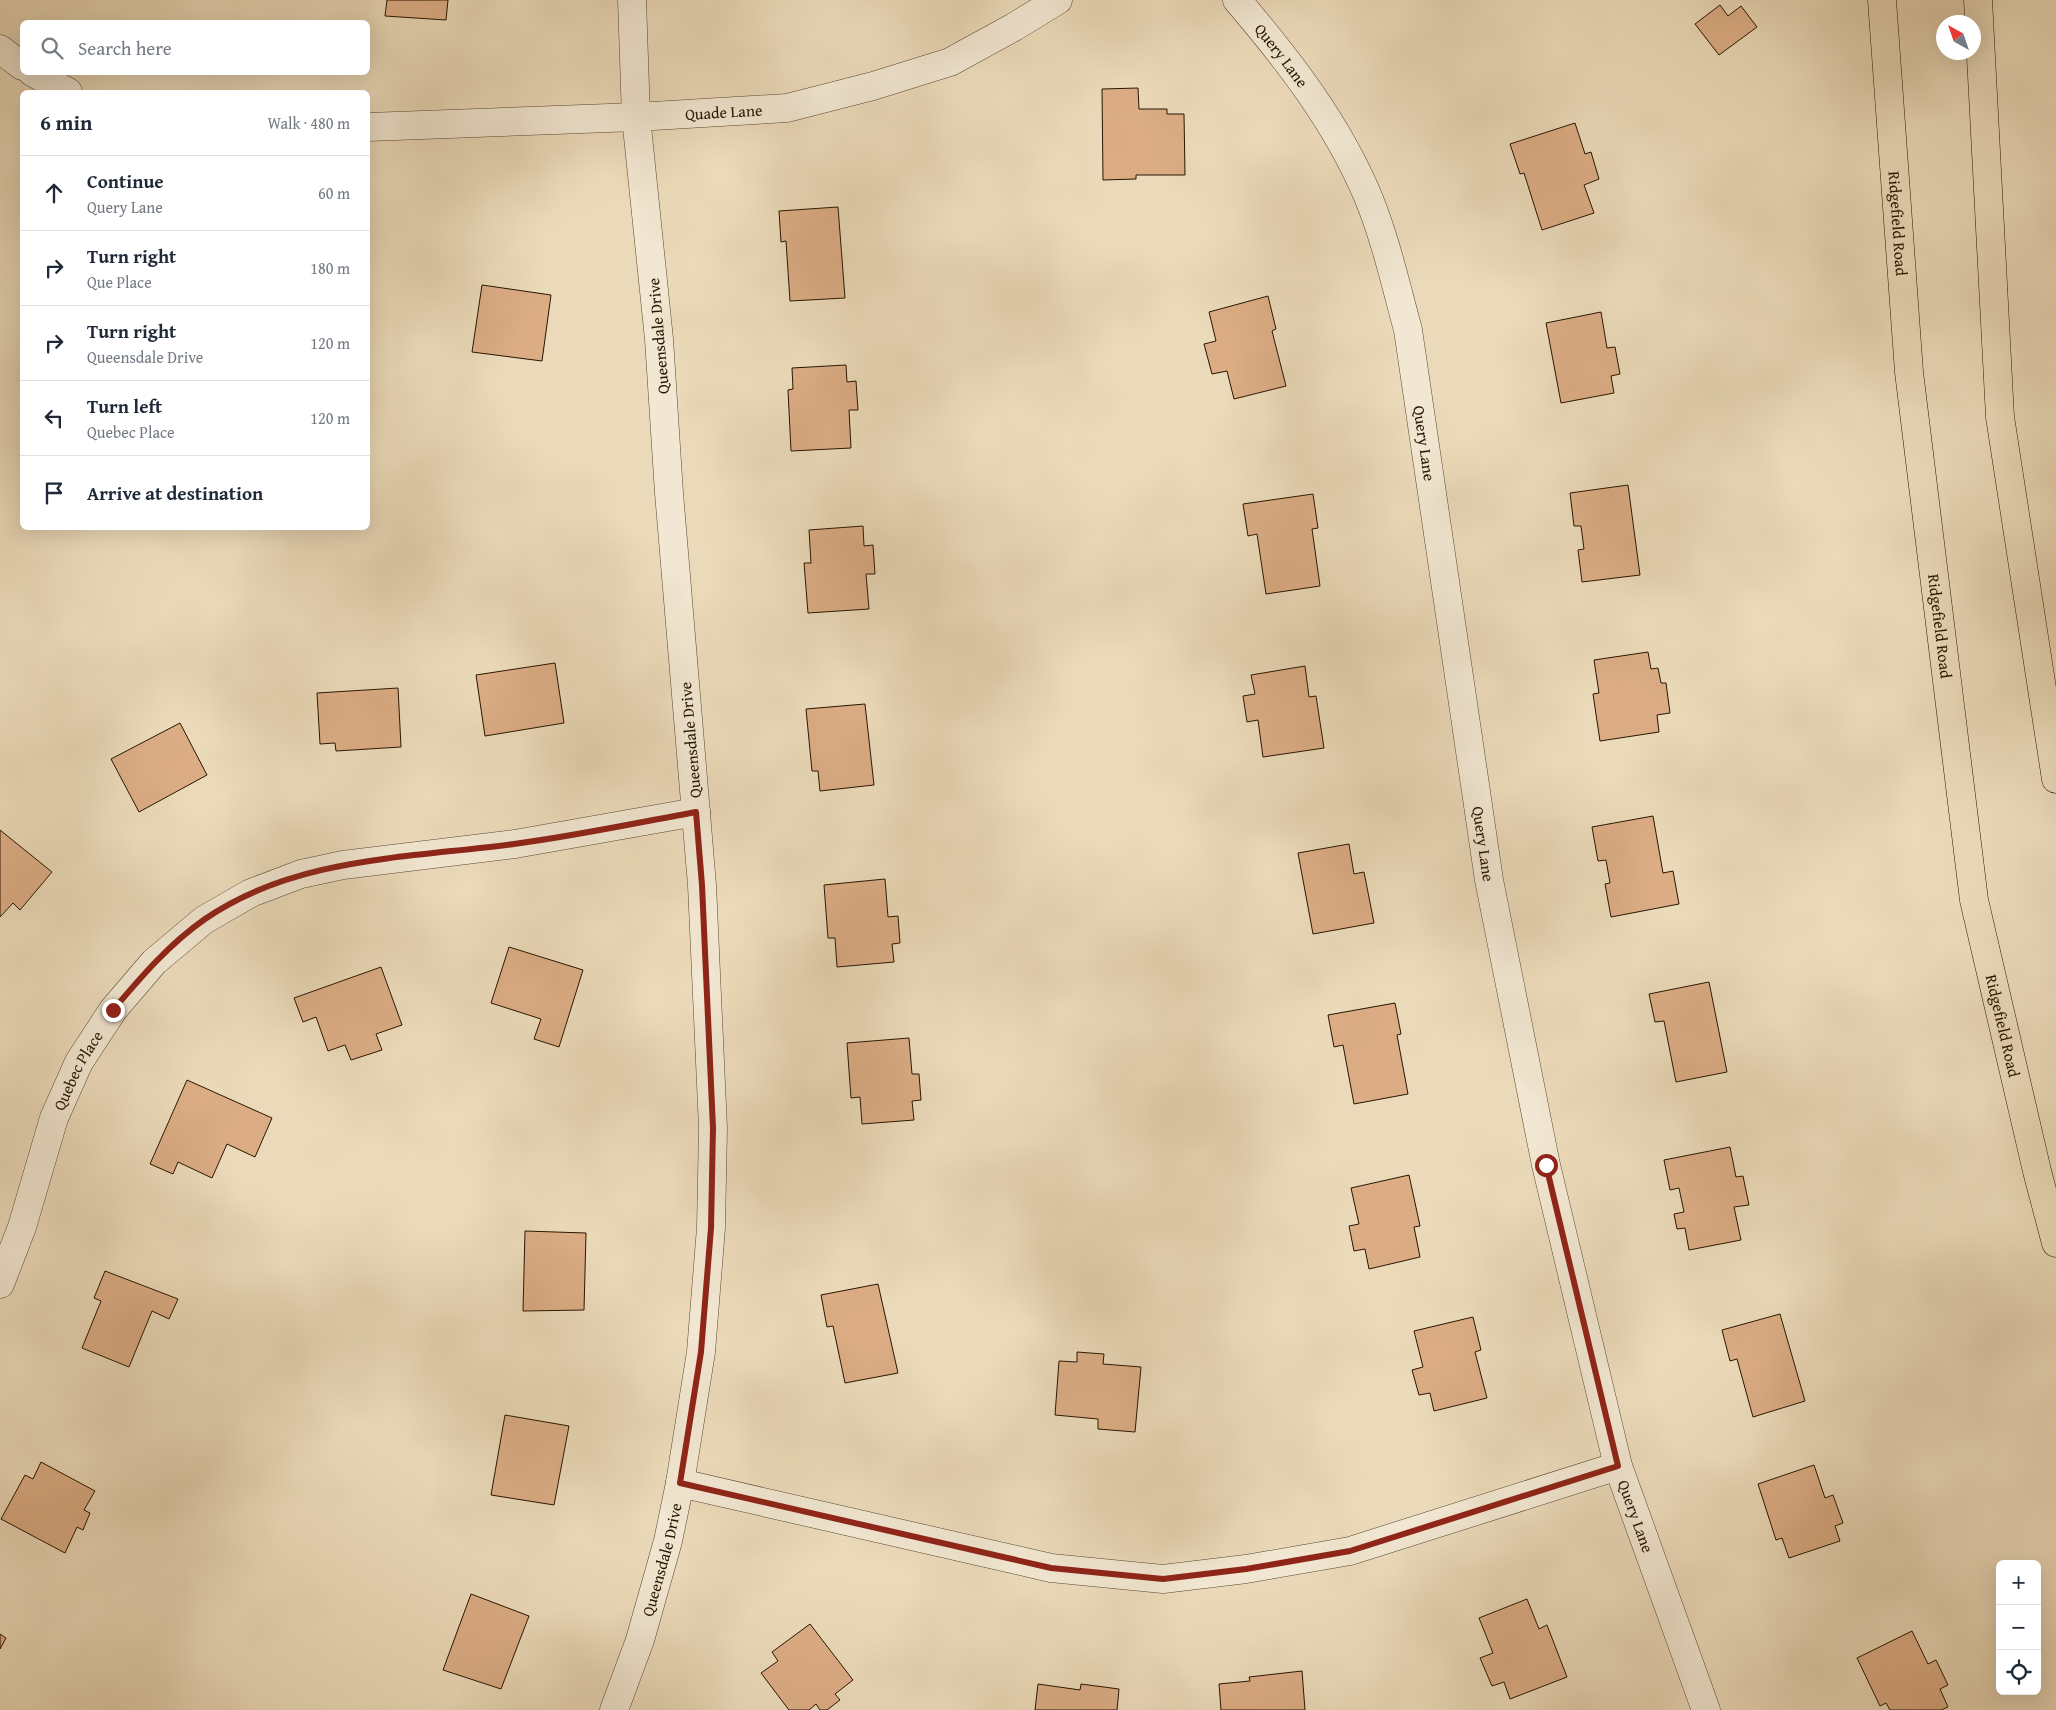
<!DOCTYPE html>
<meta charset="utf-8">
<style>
body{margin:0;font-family:"Gentium Book Plus",serif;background:#f6f6f7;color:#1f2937}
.controls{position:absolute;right:15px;bottom:15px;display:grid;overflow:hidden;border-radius:8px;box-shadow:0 5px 20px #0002}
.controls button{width:45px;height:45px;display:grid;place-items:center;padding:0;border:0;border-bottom:1px solid #e0e1e3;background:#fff;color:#1f2937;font:25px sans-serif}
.compass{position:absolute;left:1936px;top:15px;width:45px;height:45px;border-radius:50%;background:#fff;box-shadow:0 5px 20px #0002;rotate:320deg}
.stop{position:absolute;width:15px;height:15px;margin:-11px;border:4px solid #8f2418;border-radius:50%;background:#fff}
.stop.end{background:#8f2418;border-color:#fff;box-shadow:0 1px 5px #0008}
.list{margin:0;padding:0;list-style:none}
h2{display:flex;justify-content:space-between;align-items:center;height:65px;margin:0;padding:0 20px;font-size:21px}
h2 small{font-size:16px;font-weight:400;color:#747a83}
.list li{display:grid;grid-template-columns:32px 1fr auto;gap:15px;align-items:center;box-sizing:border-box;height:75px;padding:0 20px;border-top:1px solid #e0e1e3}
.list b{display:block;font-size:19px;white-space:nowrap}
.list p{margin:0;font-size:16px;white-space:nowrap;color:#747a83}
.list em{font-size:16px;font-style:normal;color:#747a83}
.icon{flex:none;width:28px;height:28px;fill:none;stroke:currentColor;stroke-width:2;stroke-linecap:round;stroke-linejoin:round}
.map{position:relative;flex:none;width:2056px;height:1710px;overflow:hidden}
.search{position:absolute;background:#fff;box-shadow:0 5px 20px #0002;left:20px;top:20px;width:350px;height:55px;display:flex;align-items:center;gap:12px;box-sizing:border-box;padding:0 18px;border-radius:8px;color:#747a83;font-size:19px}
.panel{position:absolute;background:#fff;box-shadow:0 5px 20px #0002;left:20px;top:90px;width:350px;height:440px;border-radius:8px}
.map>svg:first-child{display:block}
</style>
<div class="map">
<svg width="2056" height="1710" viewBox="0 0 2056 1710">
<rect width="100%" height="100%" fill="#ebdab9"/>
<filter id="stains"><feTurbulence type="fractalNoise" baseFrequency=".004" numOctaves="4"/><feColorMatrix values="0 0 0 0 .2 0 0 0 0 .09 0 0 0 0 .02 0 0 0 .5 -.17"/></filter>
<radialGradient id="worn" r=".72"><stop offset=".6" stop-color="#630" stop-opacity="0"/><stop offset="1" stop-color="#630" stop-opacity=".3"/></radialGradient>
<path fill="#dcad85" stroke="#271501" d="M 387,0 L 448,0 L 446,20 L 385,16 Z
M 1720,5 L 1728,16 L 1741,6 L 1757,27 L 1719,55 L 1695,24 Z
M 1138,88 L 1139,109 L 1167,109 L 1167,114 L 1184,114 L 1185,175 L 1136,175 L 1136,179 L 1103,180 L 1102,89 Z
M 1575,123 L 1585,154 L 1591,152 L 1599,179 L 1584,185 L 1594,213 L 1542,230 L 1524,173 L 1520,174 L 1510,144 Z
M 838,207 L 845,298 L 790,301 L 786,241 L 781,242 L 779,211 Z
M 482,285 L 551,295 L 542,361 L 472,352 Z
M 1268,296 L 1276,329 L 1272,331 L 1286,386 L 1234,399 L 1227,371 L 1212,374 L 1204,344 L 1216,341 L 1209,312 Z
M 1601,312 L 1607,348 L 1615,347 L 1620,374 L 1611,376 L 1614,393 L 1561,403 L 1546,323 Z
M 846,365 L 847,382 L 856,381 L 858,410 L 849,410 L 851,448 L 791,451 L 788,390 L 793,389 L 792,368 Z
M 1628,485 L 1640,575 L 1582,582 L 1578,550 L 1584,549 L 1581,526 L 1574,526 L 1570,493 Z
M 1313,494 L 1318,528 L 1312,529 L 1320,586 L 1266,594 L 1257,534 L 1248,536 L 1243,504 Z
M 863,526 L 864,546 L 873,545 L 875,574 L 866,574 L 869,609 L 808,613 L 804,563 L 811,563 L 809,530 Z
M 1648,652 L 1651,669 L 1658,668 L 1661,683 L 1666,683 L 1670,713 L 1657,715 L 1659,732 L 1600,741 L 1593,694 L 1599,693 L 1594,660 Z
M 555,663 L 564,723 L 485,736 L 476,675 Z
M 1305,666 L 1309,697 L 1316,696 L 1324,748 L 1263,757 L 1258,720 L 1247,722 L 1243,696 L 1255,694 L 1251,675 Z
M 398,688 L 401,747 L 336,751 L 335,743 L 320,744 L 317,693 Z
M 865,704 L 874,785 L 820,791 L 818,771 L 812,771 L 806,709 Z
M 180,723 L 207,775 L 139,812 L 111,759 Z
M 1653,816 L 1663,873 L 1673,871 L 1679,904 L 1611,917 L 1605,884 L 1610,883 L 1606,860 L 1598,861 L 1592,827 Z
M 0,830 L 52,872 L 20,910 L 13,903 L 0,917 Z
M 1349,844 L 1354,874 L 1364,872 L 1374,923 L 1313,934 L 1298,853 Z
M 885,879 L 888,917 L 898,916 L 900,943 L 892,944 L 894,962 L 837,967 L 835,938 L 828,938 L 824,885 Z
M 509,947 L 583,970 L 559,1047 L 534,1039 L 541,1019 L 491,1003 Z
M 381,967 L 402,1025 L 376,1034 L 382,1050 L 351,1060 L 345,1045 L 328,1051 L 316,1017 L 303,1022 L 294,998 Z
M 1709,982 L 1727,1072 L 1676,1082 L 1664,1021 L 1655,1022 L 1649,994 Z
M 1395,1003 L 1401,1034 L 1397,1035 L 1408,1094 L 1354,1104 L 1343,1045 L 1334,1047 L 1328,1015 Z
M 909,1038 L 912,1074 L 919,1074 L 921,1100 L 912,1101 L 914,1120 L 862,1124 L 860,1097 L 851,1098 L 847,1043 Z
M 187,1080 L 272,1118 L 255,1157 L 227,1144 L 212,1178 L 178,1162 L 173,1174 L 150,1164 Z
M 1730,1147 L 1736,1177 L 1743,1176 L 1749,1205 L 1734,1207 L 1741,1240 L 1689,1250 L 1685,1228 L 1677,1229 L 1674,1214 L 1684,1212 L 1679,1188 L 1670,1190 L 1664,1160 Z
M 1409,1175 L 1420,1226 L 1414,1227 L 1420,1257 L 1369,1269 L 1365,1249 L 1354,1251 L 1349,1226 L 1359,1224 L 1351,1188 Z
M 525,1231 L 586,1233 L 584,1310 L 523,1311 Z
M 105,1271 L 178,1299 L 169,1319 L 152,1311 L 129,1367 L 82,1348 L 101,1301 L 94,1298 Z
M 878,1284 L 898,1373 L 845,1383 L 833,1326 L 827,1327 L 821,1295 Z
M 1780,1314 L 1805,1401 L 1753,1417 L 1737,1359 L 1730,1361 L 1722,1330 Z
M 1473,1317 L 1481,1350 L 1475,1352 L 1487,1398 L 1434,1411 L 1430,1393 L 1419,1395 L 1412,1370 L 1423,1367 L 1414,1331 Z
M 1077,1352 L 1104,1354 L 1103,1364 L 1141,1367 L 1135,1432 L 1098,1429 L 1098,1419 L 1055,1415 L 1059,1361 L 1077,1362 Z
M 505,1415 L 569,1426 L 554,1505 L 491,1495 Z
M 41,1462 L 95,1491 L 84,1510 L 90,1513 L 83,1530 L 77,1527 L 65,1553 L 1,1519 L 25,1475 L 33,1479 Z
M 1814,1465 L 1825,1498 L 1833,1495 L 1843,1523 L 1835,1526 L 1840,1541 L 1789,1558 L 1782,1538 L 1776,1540 L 1758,1484 Z
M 471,1594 L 529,1616 L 501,1689 L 443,1670 Z
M 1527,1599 L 1539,1629 L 1547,1625 L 1567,1677 L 1510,1699 L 1504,1682 L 1492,1686 L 1480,1658 L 1493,1653 L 1479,1618 Z
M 810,1624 L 853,1680 L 835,1694 L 840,1700 L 827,1710 L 820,1710 L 816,1704 L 809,1710 L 789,1710 L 761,1673 L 778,1661 L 772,1652 Z
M 1912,1631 L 1928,1664 L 1936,1660 L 1948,1685 L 1940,1689 L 1948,1707 L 1941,1710 L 1890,1710 L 1886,1703 L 1880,1706 L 1857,1658 Z
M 0,1634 L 6,1638 L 0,1649 Z
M 1302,1671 L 1305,1710 L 1221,1710 L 1219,1684 L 1250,1681 L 1249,1677 Z
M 1038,1684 L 1080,1690 L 1081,1684 L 1119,1689 L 1117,1710 L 1035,1710 Z"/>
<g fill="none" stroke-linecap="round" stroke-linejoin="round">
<g stroke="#58462f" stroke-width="29">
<g id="minor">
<path id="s1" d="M 1237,0 C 1289,61 1338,124 1369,199 C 1386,241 1396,286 1408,330 L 1489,880 L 1546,1165 L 1618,1466 L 1706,1710"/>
<path d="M 0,49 L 22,66"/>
<path d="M 32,72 L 68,92"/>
<path id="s2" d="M 368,127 L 636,117 L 787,108 L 873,86 L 950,62 L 1014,27 L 1058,0"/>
<path id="s3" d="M 0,1284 L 22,1227 L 54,1118 L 79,1062 L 113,1010 L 154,962 L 204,920 L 251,893 L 301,874 L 343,865 L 515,844 L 696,812"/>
<path d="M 680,1483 L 1051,1568 L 1163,1579 L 1246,1569 L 1350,1551 L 1618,1466"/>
<path id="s4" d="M 614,1710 L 640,1640 L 668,1541 L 680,1483 L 701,1352 L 711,1228 L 713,1128 L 702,885 L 669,493 L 659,339 L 636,117 L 632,0"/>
</g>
</g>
<g stroke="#271501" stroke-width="29">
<g id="major">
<path id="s5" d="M 1882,0 L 1909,372 L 1974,900 L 2037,1171 L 2056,1243"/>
<path d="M 1978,0 L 2000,417 L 2056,779"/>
</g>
</g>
<use href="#minor" stroke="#f2e7d2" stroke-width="28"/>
<use href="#major" stroke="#ebdab9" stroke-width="28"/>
</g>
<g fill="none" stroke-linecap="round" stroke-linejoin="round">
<path stroke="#8f2418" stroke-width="6" d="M 113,1010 C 141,977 169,944 205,919 C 295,857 409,858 514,844 C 575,836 636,823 696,812 L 702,885 L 713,1128 L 711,1228 L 701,1352 L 680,1483 L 1051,1568 L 1163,1579 L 1246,1569 L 1350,1551 L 1618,1466 L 1546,1165"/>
</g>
<g text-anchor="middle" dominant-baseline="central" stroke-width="4" stroke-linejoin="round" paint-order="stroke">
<g font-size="16" fill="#271501" stroke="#f2e7d2">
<text stroke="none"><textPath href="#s1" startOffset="71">Query Lane</textPath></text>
<text stroke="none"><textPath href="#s2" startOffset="356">Quade Lane</textPath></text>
<text stroke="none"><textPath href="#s5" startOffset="224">Ridgefield Road</textPath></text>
<text transform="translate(658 336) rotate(-95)">Queensdale Drive</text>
<text stroke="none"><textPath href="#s1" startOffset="491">Query Lane</textPath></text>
<text stroke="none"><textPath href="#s5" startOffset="629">Ridgefield Road</textPath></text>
<text transform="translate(690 740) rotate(-95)">Queensdale Drive</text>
<text stroke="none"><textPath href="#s1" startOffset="896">Query Lane</textPath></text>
<text stroke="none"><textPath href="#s5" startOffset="1034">Ridgefield Road</textPath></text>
<text stroke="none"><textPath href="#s3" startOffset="228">Quebec Place</textPath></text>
<text stroke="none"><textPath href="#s1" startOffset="1586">Query Lane</textPath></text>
<text stroke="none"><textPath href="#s4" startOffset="158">Queensdale Drive</textPath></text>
</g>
</g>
<rect width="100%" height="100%" filter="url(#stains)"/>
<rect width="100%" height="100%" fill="url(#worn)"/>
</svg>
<div class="controls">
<button>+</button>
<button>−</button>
<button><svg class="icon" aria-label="locate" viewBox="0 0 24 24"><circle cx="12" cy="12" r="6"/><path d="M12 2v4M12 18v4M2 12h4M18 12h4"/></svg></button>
</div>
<svg class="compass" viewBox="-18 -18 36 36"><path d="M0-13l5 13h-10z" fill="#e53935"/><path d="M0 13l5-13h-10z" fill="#747a83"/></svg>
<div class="stop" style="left:1546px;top:1165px"></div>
<div class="stop end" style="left:113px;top:1010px"></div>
<div class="search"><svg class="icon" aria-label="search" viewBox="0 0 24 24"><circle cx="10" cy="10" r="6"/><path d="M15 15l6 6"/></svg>Search here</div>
<section class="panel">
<h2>6 min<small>Walk · 480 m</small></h2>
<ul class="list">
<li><svg class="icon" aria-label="ahead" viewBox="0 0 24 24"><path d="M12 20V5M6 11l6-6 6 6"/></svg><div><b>Continue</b><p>Query Lane</p></div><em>60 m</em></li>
<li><svg class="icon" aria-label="right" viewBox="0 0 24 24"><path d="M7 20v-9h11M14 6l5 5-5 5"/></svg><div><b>Turn right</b><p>Que Place</p></div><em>180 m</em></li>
<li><svg class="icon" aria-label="right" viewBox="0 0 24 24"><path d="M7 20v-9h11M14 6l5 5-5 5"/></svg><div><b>Turn right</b><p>Queensdale Drive</p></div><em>120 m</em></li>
<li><svg class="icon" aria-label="left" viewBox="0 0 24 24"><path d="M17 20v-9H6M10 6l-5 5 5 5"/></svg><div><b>Turn left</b><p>Quebec Place</p></div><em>120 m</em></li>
<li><svg class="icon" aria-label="arrive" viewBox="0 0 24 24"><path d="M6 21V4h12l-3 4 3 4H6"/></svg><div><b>Arrive at destination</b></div></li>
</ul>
</section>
</div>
